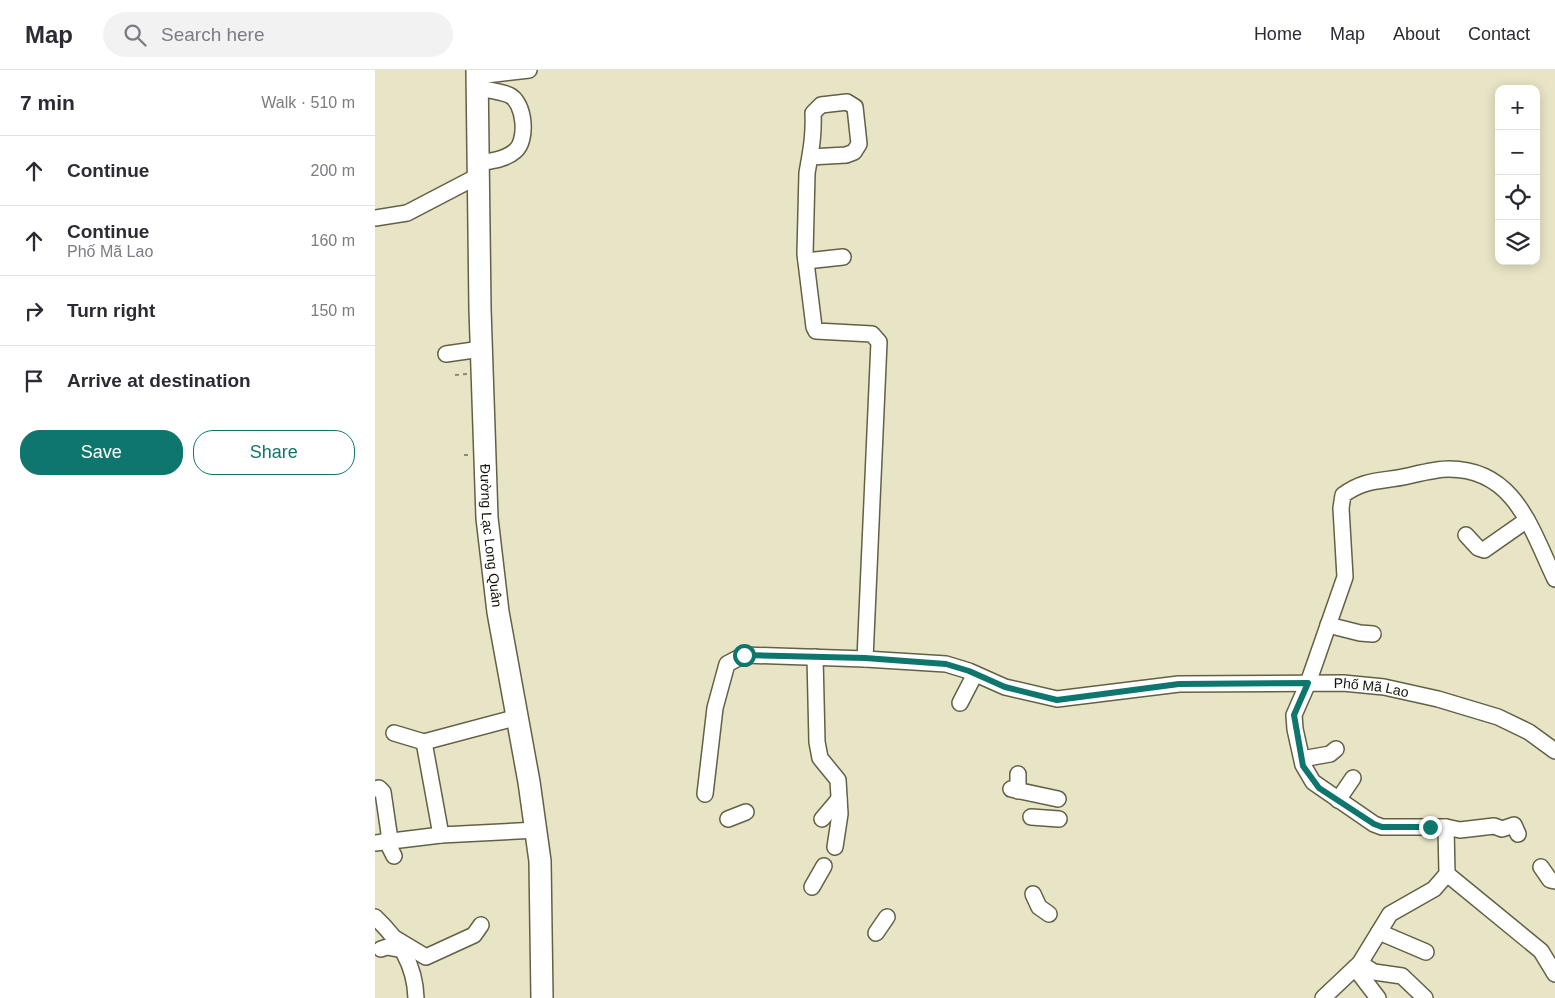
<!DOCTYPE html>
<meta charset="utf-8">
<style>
body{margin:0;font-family:Arial,sans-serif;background:#f2f2f3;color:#2b2b33}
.controls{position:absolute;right:15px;top:15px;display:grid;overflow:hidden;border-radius:10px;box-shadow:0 2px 12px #0003}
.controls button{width:45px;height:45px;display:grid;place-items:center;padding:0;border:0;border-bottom:1px solid #e1e1e2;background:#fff;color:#2b2b33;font:25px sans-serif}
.stop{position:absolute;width:15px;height:15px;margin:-11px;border:4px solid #0f766e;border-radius:50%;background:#fff}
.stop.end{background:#0f766e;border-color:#fff;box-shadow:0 1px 5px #0008}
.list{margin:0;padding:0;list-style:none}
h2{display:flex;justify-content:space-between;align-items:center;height:65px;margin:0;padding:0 20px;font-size:21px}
h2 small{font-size:16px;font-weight:400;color:#7c7c81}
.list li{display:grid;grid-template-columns:32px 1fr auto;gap:15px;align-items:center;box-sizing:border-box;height:70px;padding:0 20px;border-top:1px solid #e1e1e2}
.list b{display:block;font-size:19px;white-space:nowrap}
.list p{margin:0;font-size:16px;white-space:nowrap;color:#7c7c81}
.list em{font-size:16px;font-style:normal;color:#7c7c81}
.actions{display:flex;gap:10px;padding:15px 20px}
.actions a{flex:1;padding:11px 0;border:1px solid #0f766e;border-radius:20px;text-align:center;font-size:18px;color:#0f766e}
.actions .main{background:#0f766e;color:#fff}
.icon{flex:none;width:28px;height:28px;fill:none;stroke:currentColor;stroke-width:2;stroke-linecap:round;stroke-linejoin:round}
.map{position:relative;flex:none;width:1180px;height:928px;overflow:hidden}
header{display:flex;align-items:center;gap:30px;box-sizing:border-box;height:70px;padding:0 25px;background:#fff;border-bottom:1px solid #e1e1e2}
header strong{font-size:24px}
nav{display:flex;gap:28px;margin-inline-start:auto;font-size:18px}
.search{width:350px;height:45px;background:#f2f2f3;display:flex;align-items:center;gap:12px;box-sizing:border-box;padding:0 18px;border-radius:28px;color:#7c7c81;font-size:19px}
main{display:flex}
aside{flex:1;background:#fff}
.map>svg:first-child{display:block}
</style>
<header>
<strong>Map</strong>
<div class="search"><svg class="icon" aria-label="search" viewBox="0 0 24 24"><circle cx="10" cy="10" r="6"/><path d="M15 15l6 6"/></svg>Search here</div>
<nav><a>Home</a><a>Map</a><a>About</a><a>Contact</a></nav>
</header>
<main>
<aside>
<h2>7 min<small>Walk · 510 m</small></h2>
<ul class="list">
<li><svg class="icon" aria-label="ahead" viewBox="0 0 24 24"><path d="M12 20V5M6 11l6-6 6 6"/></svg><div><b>Continue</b></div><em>200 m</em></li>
<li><svg class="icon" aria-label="ahead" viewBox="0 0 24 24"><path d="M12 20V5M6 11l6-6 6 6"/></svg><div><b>Continue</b><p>Phố Mã Lao</p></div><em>160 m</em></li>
<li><svg class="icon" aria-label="right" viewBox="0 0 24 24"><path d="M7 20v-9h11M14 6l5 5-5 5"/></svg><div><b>Turn right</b></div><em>150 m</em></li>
<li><svg class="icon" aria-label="arrive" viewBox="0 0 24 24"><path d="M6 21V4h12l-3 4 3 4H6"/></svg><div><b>Arrive at destination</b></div></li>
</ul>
<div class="actions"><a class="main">Save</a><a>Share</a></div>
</aside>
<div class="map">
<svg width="1180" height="928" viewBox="0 0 1180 928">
<rect width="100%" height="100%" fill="#e8e5c6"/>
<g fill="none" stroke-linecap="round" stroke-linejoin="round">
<g stroke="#636046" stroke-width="18">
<g id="minor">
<path d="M 103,6 L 154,0"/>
<path d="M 103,18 C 112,20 124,21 134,25 C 150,32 153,71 140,81 C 130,90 115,91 103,93"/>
<path d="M 435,87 L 471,85 L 479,82 L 484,74 L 480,37 L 472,32 L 446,35 L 438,43 C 439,66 436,80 432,103 L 430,184 L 439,257 L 441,261 L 497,264 L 504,272 L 490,589"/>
<path d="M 0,148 L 32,143 L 103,106"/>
<path d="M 431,191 L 468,187"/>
<path d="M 71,284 L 106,279"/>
<path d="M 1091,465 L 1103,478 L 1109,480 L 1152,450"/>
<path d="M 953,555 L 985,563 L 998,564"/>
<path d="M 440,587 L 442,672 L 445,688 L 463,710 L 465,744 L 460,777"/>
<path d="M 585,633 L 600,604"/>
<path d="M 19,663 L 49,672"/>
<path d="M 927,689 L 955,684 L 961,679"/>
<path d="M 0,719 L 4,718 L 8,722 L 15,770"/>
<path d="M 636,719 L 683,729"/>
<path d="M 643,721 L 643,704"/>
<path id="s1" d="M 330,724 L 340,638 L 352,594 L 369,585 L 490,589 L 571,594 L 594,601 L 630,617 L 682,629 L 804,614 L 968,613 L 1009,617 L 1063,629 L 1123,647 L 1154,662 L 1180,681"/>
<path d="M 963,730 L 978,708"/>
<path d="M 656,747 L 684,749"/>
<path d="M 353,749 L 371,742"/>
<path d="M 447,749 L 464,729"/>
<path d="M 1071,757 L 1085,760 L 1119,756 L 1127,759 L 1139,755 L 1143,764"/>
<path d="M 66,765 L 49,672 L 143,647"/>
<path d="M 11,770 L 19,786"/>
<path d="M 0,773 L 66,765 L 162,760"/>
<path d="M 1166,797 L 1175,810 L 1180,811"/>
<path d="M 1072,804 L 1166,881 L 1180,904"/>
<path d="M 437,817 L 449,796"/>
<path d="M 658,824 L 664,837 L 674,844"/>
<path d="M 0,847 C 24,870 40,894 41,928"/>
<path d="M 1004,862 L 1051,882"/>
<path d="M 501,863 L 512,847"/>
<path d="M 21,869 L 51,887 L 99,865 L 106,855"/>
<path d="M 6,879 L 12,877 L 28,880"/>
<path d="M 985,893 L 999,902 L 1027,906 L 1050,928"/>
<path d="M 980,898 L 1003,928"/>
<path d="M 948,928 L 985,893 L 1015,844 L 1059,819 L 1072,804 L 1071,757 L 1007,757 L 999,754 L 938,712 L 928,695 L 920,659 L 919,645 L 933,613 L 970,507 L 966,438 L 968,425 C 991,408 1007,412 1033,406 C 1046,403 1061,399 1074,399 C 1140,399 1156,459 1180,509"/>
</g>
</g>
<g stroke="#636046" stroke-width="24">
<g id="highway">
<path id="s2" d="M 102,0 L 105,239 L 112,448 L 123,542 L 154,712 L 165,791 L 167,928"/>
</g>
</g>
<path stroke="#8b8973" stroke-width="2" stroke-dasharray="4 4" stroke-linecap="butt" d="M 80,305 L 92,304
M 89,385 L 95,385"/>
<use href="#minor" stroke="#fff" stroke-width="15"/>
<use href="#highway" stroke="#fff" stroke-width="21"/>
</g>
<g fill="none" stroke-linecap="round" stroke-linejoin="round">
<path stroke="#0f766e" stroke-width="6" d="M 369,585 L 490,588 L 571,594 L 594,601 L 630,617 L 682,630 L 804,614 L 933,613 L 919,645 L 928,696 L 944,718 L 999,754 L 1007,757 L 1055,757"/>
</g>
<g text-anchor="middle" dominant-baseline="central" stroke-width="5" stroke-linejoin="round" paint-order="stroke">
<g font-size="14" fill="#141308" stroke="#fff">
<text stroke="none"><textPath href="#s2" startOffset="466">Đường Lạc Long Quân</textPath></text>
<text stroke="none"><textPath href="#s1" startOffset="786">Phố Mã Lao</textPath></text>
</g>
</g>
</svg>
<div class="controls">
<button>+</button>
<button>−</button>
<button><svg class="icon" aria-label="locate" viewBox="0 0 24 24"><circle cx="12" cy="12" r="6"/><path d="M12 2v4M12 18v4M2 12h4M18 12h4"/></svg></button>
<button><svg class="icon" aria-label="layers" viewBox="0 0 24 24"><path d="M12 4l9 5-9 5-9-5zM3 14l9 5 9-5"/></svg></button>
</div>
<div class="stop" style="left:369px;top:585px"></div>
<div class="stop end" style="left:1055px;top:757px"></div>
</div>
</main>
